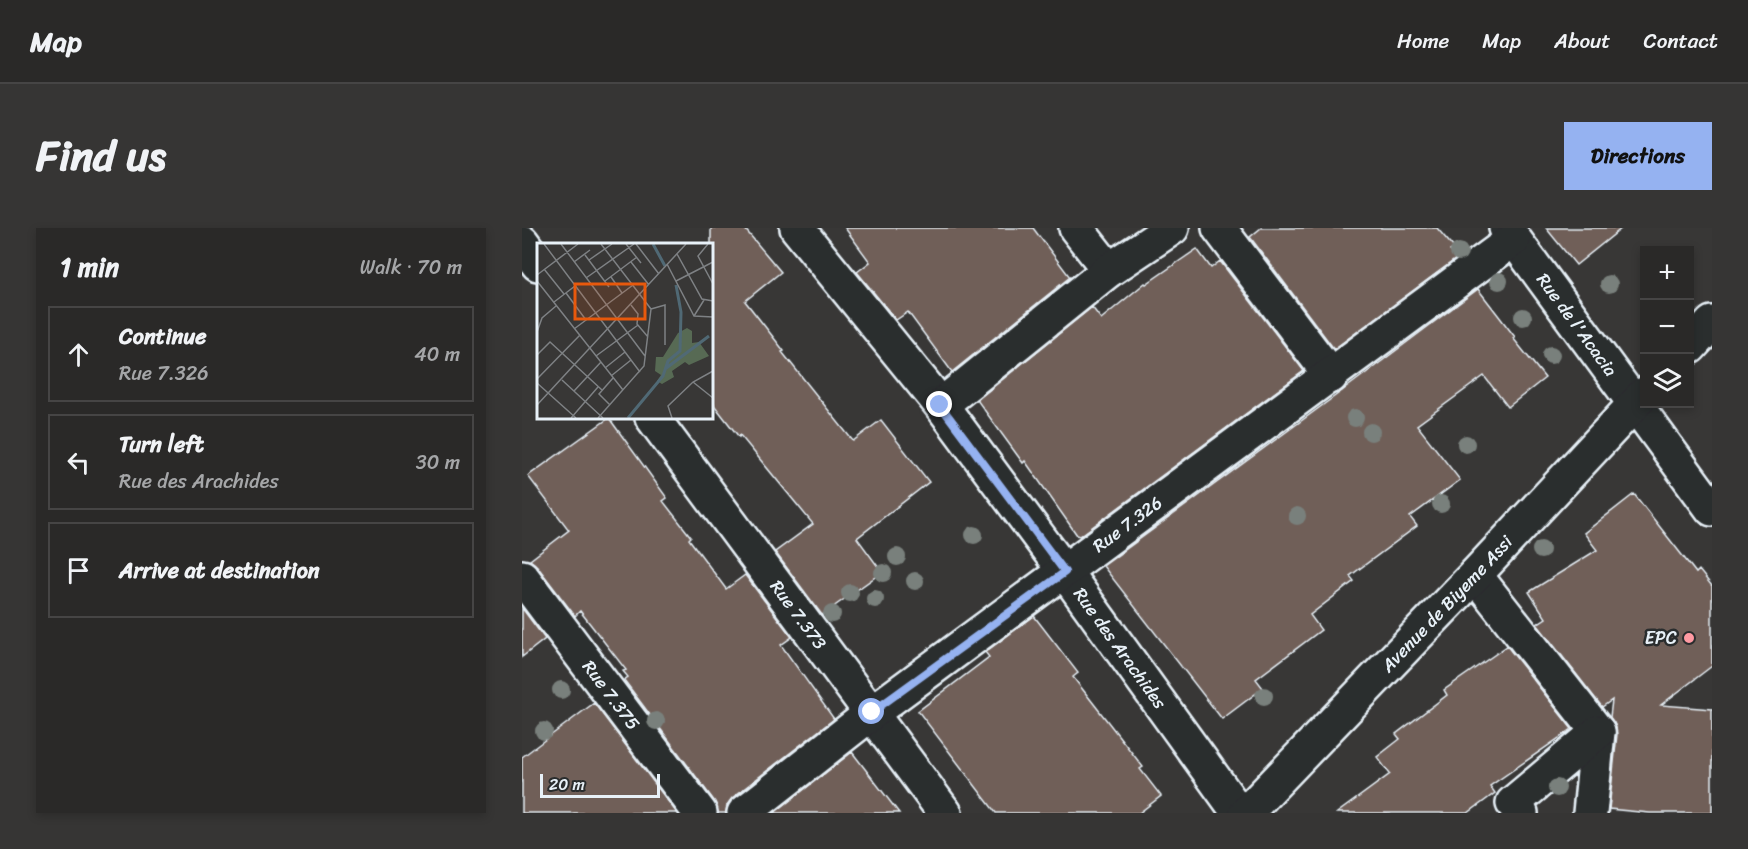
<!DOCTYPE html>
<meta charset="utf-8">
<style>
body{margin:0;font-family:Sriracha,sans-serif;background:#363534;color:#f1f3f6}
.controls{position:absolute;right:18px;top:18px;display:grid;overflow:hidden;border-radius:0px;box-shadow:0 3px 9px #0003}
.controls button{width:54px;height:54px;display:grid;place-items:center;padding:0;border:0;border-bottom:2px solid #464545;background:#2a2928;color:#f1f3f6;font:30px sans-serif}
.scale{position:absolute;left:18px;bottom:15px;width:120px;box-sizing:border-box;padding-left:6px;border:3px solid #e8f1f8;border-top:0;font-size:16px;line-height:21px;white-space:nowrap;color:#e8f1f8;-webkit-text-stroke:4px #2a2d2e;paint-order:stroke}
.stop{position:absolute;width:18px;height:18px;margin:-14px;border:4px solid #95b2f1;border-radius:50%;background:#fff}
.stop.end{background:#95b2f1;border-color:#fff;box-shadow:0 2px 6px #0008}
.list{margin:0;padding:0;list-style:none}
h2{display:flex;justify-content:space-between;align-items:center;height:78px;margin:0;padding:0 24px;font-size:26px}
h2 small{font-size:20px;font-weight:400;color:#a5a6a8}
.list li{display:grid;grid-template-columns:39px 1fr auto;gap:18px;align-items:center;box-sizing:border-box;height:96px;margin:0 12px 12px;padding:0 12px;border:2px solid #464545;border-radius:0px}
.list b{display:block;font-size:22px;white-space:nowrap}
.list p{margin:0;font-size:20px;white-space:nowrap;color:#a5a6a8}
.list em{font-size:20px;font-style:normal;color:#a5a6a8}
.icon{flex:none;width:33px;height:33px;fill:none;stroke:currentColor;stroke-width:2;stroke-linecap:round;stroke-linejoin:round}
.map{position:relative;flex:none;width:1190px;height:585px;overflow:hidden;border-radius:0px}
header{display:flex;align-items:center;gap:36px;box-sizing:border-box;height:84px;padding:0 30px;background:#2a2928;border-bottom:2px solid #464545}
header strong{font-size:28px}
nav{display:flex;gap:33px;margin-inline-start:auto;font-size:21px}
.intro{display:flex;align-items:center;justify-content:space-between;box-sizing:border-box;height:144px;padding:0 36px}
h1{margin:0;font-size:42px}
.button{padding:15px 27px;border-radius:0px;background:#95b2f1;color:#111;font-size:21px;font-weight:700}
main{display:flex;gap:36px;padding:0 36px}
aside{flex:1;background:#2a2928;border-radius:0px;box-shadow:0 3px 9px #0003}
.map>svg:first-child{display:block}
</style>
<header>
<strong>Map</strong>
<nav><a>Home</a><a>Map</a><a>About</a><a>Contact</a></nav>
</header>
<div class="intro"><h1>Find us</h1><a class="button">Directions</a></div>
<main>
<aside>
<h2>1 min<small>Walk · 70 m</small></h2>
<ul class="list">
<li><svg class="icon" aria-label="ahead" viewBox="0 0 24 24"><path d="M12 20V5M6 11l6-6 6 6"/></svg><div><b>Continue</b><p>Rue 7.326</p></div><em>40 m</em></li>
<li><svg class="icon" aria-label="left" viewBox="0 0 24 24"><path d="M17 20v-9H6M10 6l-5 5 5 5"/></svg><div><b>Turn left</b><p>Rue des Arachides</p></div><em>30 m</em></li>
<li><svg class="icon" aria-label="arrive" viewBox="0 0 24 24"><path d="M6 21V4h12l-3 4 3 4H6"/></svg><div><b>Arrive at destination</b></div></li>
</ul>
</aside>
<div class="map">
<svg width="1190" height="585" viewBox="0 0 1190 585">
<rect width="100%" height="100%" fill="#383736"/>
<filter id="ink" filterUnits="userSpaceOnUse"><feTurbulence type="fractalNoise" baseFrequency=".0167" numOctaves="2"/><feDisplacementMap in="SourceGraphic" scale="12" xChannelSelector="R" yChannelSelector="G"/><feConvolveMatrix kernelMatrix="1 2 1 2 8 2 1 2 1" color-interpolation-filters="sRGB"/></filter>
<g filter="url(#ink)">
<path fill="#705f58" stroke="#e8f1f8" stroke-width="1.5" d="M 189,0 L 222,0 L 259,44 L 223,73 L 262,123 L 260,124 L 331,213 L 359,192 L 407,254 L 335,310 L 360,344 L 300,387 L 253,324 L 291,296 L 218,207 L 217,209 L 189,173 Z
M 323,0 L 511,0 L 548,49 L 430,144 L 386,84 L 374,92 L 335,44 L 348,34 Z
M 739,0 L 915,0 L 932,20 L 928,23 L 934,31 L 812,121 L 728,9 Z
M 1024,0 L 1100,0 L 1054,37 Z
M 675,21 L 689,40 L 698,33 L 782,143 L 558,308 L 555,307 L 503,233 L 501,235 L 455,172 L 570,79 L 579,91 L 623,55 L 624,56 Z
M 956,61 L 993,109 L 991,110 L 1023,150 L 986,179 L 962,148 L 895,197 L 938,252 L 888,289 L 895,298 L 828,348 L 832,353 L 788,387 L 799,402 L 734,451 L 741,460 L 700,491 L 581,338 L 820,163 Z
M 87,190 L 145,270 L 141,273 L 169,309 L 167,311 L 204,361 L 223,347 L 270,409 L 259,417 L 312,491 L 210,570 L 205,577 L 204,585 L 196,585 L 193,574 L 102,452 L 106,449 L 101,443 L 104,442 L 58,383 L 53,388 L 15,338 L 8,332 L 47,302 L 6,248 Z
M 1112,266 L 1174,345 L 1177,342 L 1190,358 L 1190,438 L 1139,477 L 1190,481 L 1190,585 L 1128,585 L 1087,581 L 1095,506 L 1094,500 L 1088,489 L 1090,472 L 1080,479 L 1015,396 L 1024,390 L 1007,364 L 1075,322 L 1062,305 Z
M 0,380 L 23,411 L 0,429 Z
M 512,388 L 556,445 L 551,449 L 621,539 L 618,541 L 639,568 L 617,585 L 474,585 L 396,483 L 467,429 L 463,424 Z
M 985,418 L 1050,501 L 968,558 L 973,565 L 946,585 L 815,585 L 868,546 L 855,529 L 878,511 L 874,506 L 925,467 L 922,462 Z
M 72,475 L 155,585 L 0,585 L 0,529 Z
M 330,524 L 377,585 L 252,585 Z"/>
<g fill="none" stroke-linecap="round" stroke-linejoin="round">
<g stroke="#e8f1f8" stroke-width="38">
<g id="minor">
<path id="s1" d="M 275,0 L 419,177 L 543,344 L 717,585"/>
<path d="M 554,0 L 587,42"/>
<path d="M 697,0 L 809,148"/>
<path id="s2" d="M 984,0 L 1190,281"/>
<path d="M 0,14 L 16,36"/>
<path d="M 419,177 L 587,42 L 650,0"/>
<path id="s3" d="M 130,189 L 423,585"/>
<path d="M 953,347 L 1076,504 L 1068,585"/>
<path id="s4" d="M 0,349 L 178,585"/>
<path id="s5" d="M 222,585 L 351,484 L 992,11"/>
<path d="M 999,585 L 991,575 L 1076,504"/>
</g>
</g>
<g stroke="#e8f1f8" stroke-width="38">
<g id="major">
<path d="M 1168,119 L 1190,95"/>
<path id="s6" d="M 724,585 L 953,347 L 1122,166"/>
</g>
</g>
<use href="#minor" stroke="#2a2d2e" stroke-width="33"/>
<use href="#major" stroke="#2a2d2e" stroke-width="33"/>
</g>
<g fill="#79807c">
<circle cx="937" cy="24" r="9"/>
<circle cx="977" cy="53" r="9"/>
<circle cx="1087" cy="56" r="9"/>
<circle cx="1001" cy="89" r="9"/>
<circle cx="1029" cy="127" r="9"/>
<circle cx="833" cy="190" r="9"/>
<circle cx="849" cy="204" r="9"/>
<circle cx="944" cy="216" r="9"/>
<circle cx="919" cy="276" r="9"/>
<circle cx="775" cy="288" r="9"/>
<circle cx="452" cy="307" r="9"/>
<circle cx="1019" cy="322" r="9"/>
<circle cx="375" cy="329" r="9"/>
<circle cx="361" cy="345" r="9"/>
<circle cx="393" cy="353" r="9"/>
<circle cx="328" cy="365" r="9"/>
<circle cx="353" cy="371" r="9"/>
<circle cx="310" cy="386" r="9"/>
<circle cx="39" cy="462" r="9"/>
<circle cx="742" cy="468" r="9"/>
<circle cx="134" cy="493" r="9"/>
<circle cx="22" cy="503" r="9"/>
<circle cx="1035" cy="560" r="9"/>
</g>
</g>
<g fill="none" stroke-linecap="round" stroke-linejoin="round" filter="url(#ink)">
<path stroke="#95b2f1" stroke-width="8" d="M 350,484 L 543,344 L 418,177"/>
</g>
<circle fill="#ff9aa2" stroke="#2a2d2e" stroke-width="2" cx="1167" cy="410" r="6"/>
<g text-anchor="middle" dominant-baseline="central" stroke-width="5" stroke-linejoin="round" paint-order="stroke">
<g font-size="18" fill="#e8f1f8" stroke="#2a2d2e">
<text stroke="none"><textPath href="#s2" startOffset="120">Rue de l'Acacia</textPath></text>
<text stroke="none"><textPath href="#s5" startOffset="480">Rue 7.326</textPath></text>
<text stroke="none"><textPath href="#s6" startOffset="290">Avenue de Biyeme Assi</textPath></text>
<text stroke="none"><textPath href="#s3" startOffset="246">Rue 7.373</textPath></text>
<text stroke="none"><textPath href="#s1" startOffset="530">Rue des Arachides</textPath></text>
<text stroke="none"><textPath href="#s4" startOffset="148">Rue 7.375</textPath></text>
</g>
<g font-size="18" fill="#e8f1f8" stroke="#2a2d2e" text-anchor="end">
<text x="1155" y="410">EPC</text>
</g>
</g>
<g transform="translate(15 15)">
<rect width="176" height="176" fill="#383736"/>
<path d="M 150,85 L 155,88 L 155,100 L 162,99 L 172,113 L 152,122 L 148,119 L 135,128 L 137,134 L 125,141 L 120,138 L 124,132 L 118,128 L 119,114 L 126,114 L 141,90 Z" fill="#576a54"/>
<path fill="none" stroke="#506975" stroke-width="3" d="M 116,1 L 128,23M 128,126 L 172,93M 91,175 L 126,133 L 131,118 L 143,108 L 144,69 L 139,42"/>
<path fill="none" stroke="#7e8184" stroke-width="1.5" d="M 7,1 L 103,129M 24,1 L 108,113M 89,1 L 104,20M 99,1 L 122,31M 171,1 L 161,13 L 176,41M 140,11 L 165,56 L 176,58M 48,12 L 72,44M 52,17 L 75,1M 37,19 L 53,7M 94,19 L 112,42M 130,21 L 157,73 L 176,74M 7,26 L 27,51M 0,32 L 41,1M 74,34 L 85,50M 49,35 L 97,1M 0,38 L 86,147M 68,38 L 100,14M 139,38 L 176,19M 29,50 L 49,77M 17,59 L 38,43M 94,62 L 101,71 L 100,81 L 111,94M 114,66 L 128,62 L 128,102M 157,73 L 167,57M 37,86 L 96,42M 0,89 L 5,75 L 19,63M 0,112 L 13,99 L 65,147M 59,113 L 101,82M 68,125 L 88,109M 74,133 L 94,117M 0,136 L 43,92M 25,137 L 66,175M 156,139 L 176,155M 0,140 L 39,175M 37,148 L 64,119M 0,162 L 149,1M 73,162 L 62,151 L 76,135M 34,175 L 61,144M 61,175 L 107,123 L 114,66 L 64,1M 135,175 L 131,163 L 156,139 L 176,128"/>
<path fill="#e8590c" fill-opacity="0.15" stroke="#e8590c" stroke-width="3" d="M 38,41 L 108,41 L 108,76 L 38,76 Z"/>
<rect width="176" height="176" fill="none" stroke="#e8f1f8" stroke-width="3"/>
</g>
</svg>
<div class="controls">
<button>+</button>
<button>−</button>
<button><svg class="icon" aria-label="layers" viewBox="0 0 24 24"><path d="M12 4l9 5-9 5-9-5zM3 14l9 5 9-5"/></svg></button>
</div>
<div class="scale">20 m</div>
<div class="stop" style="left:350px;top:484px"></div>
<div class="stop end" style="left:418px;top:177px"></div>
</div>
</main>
